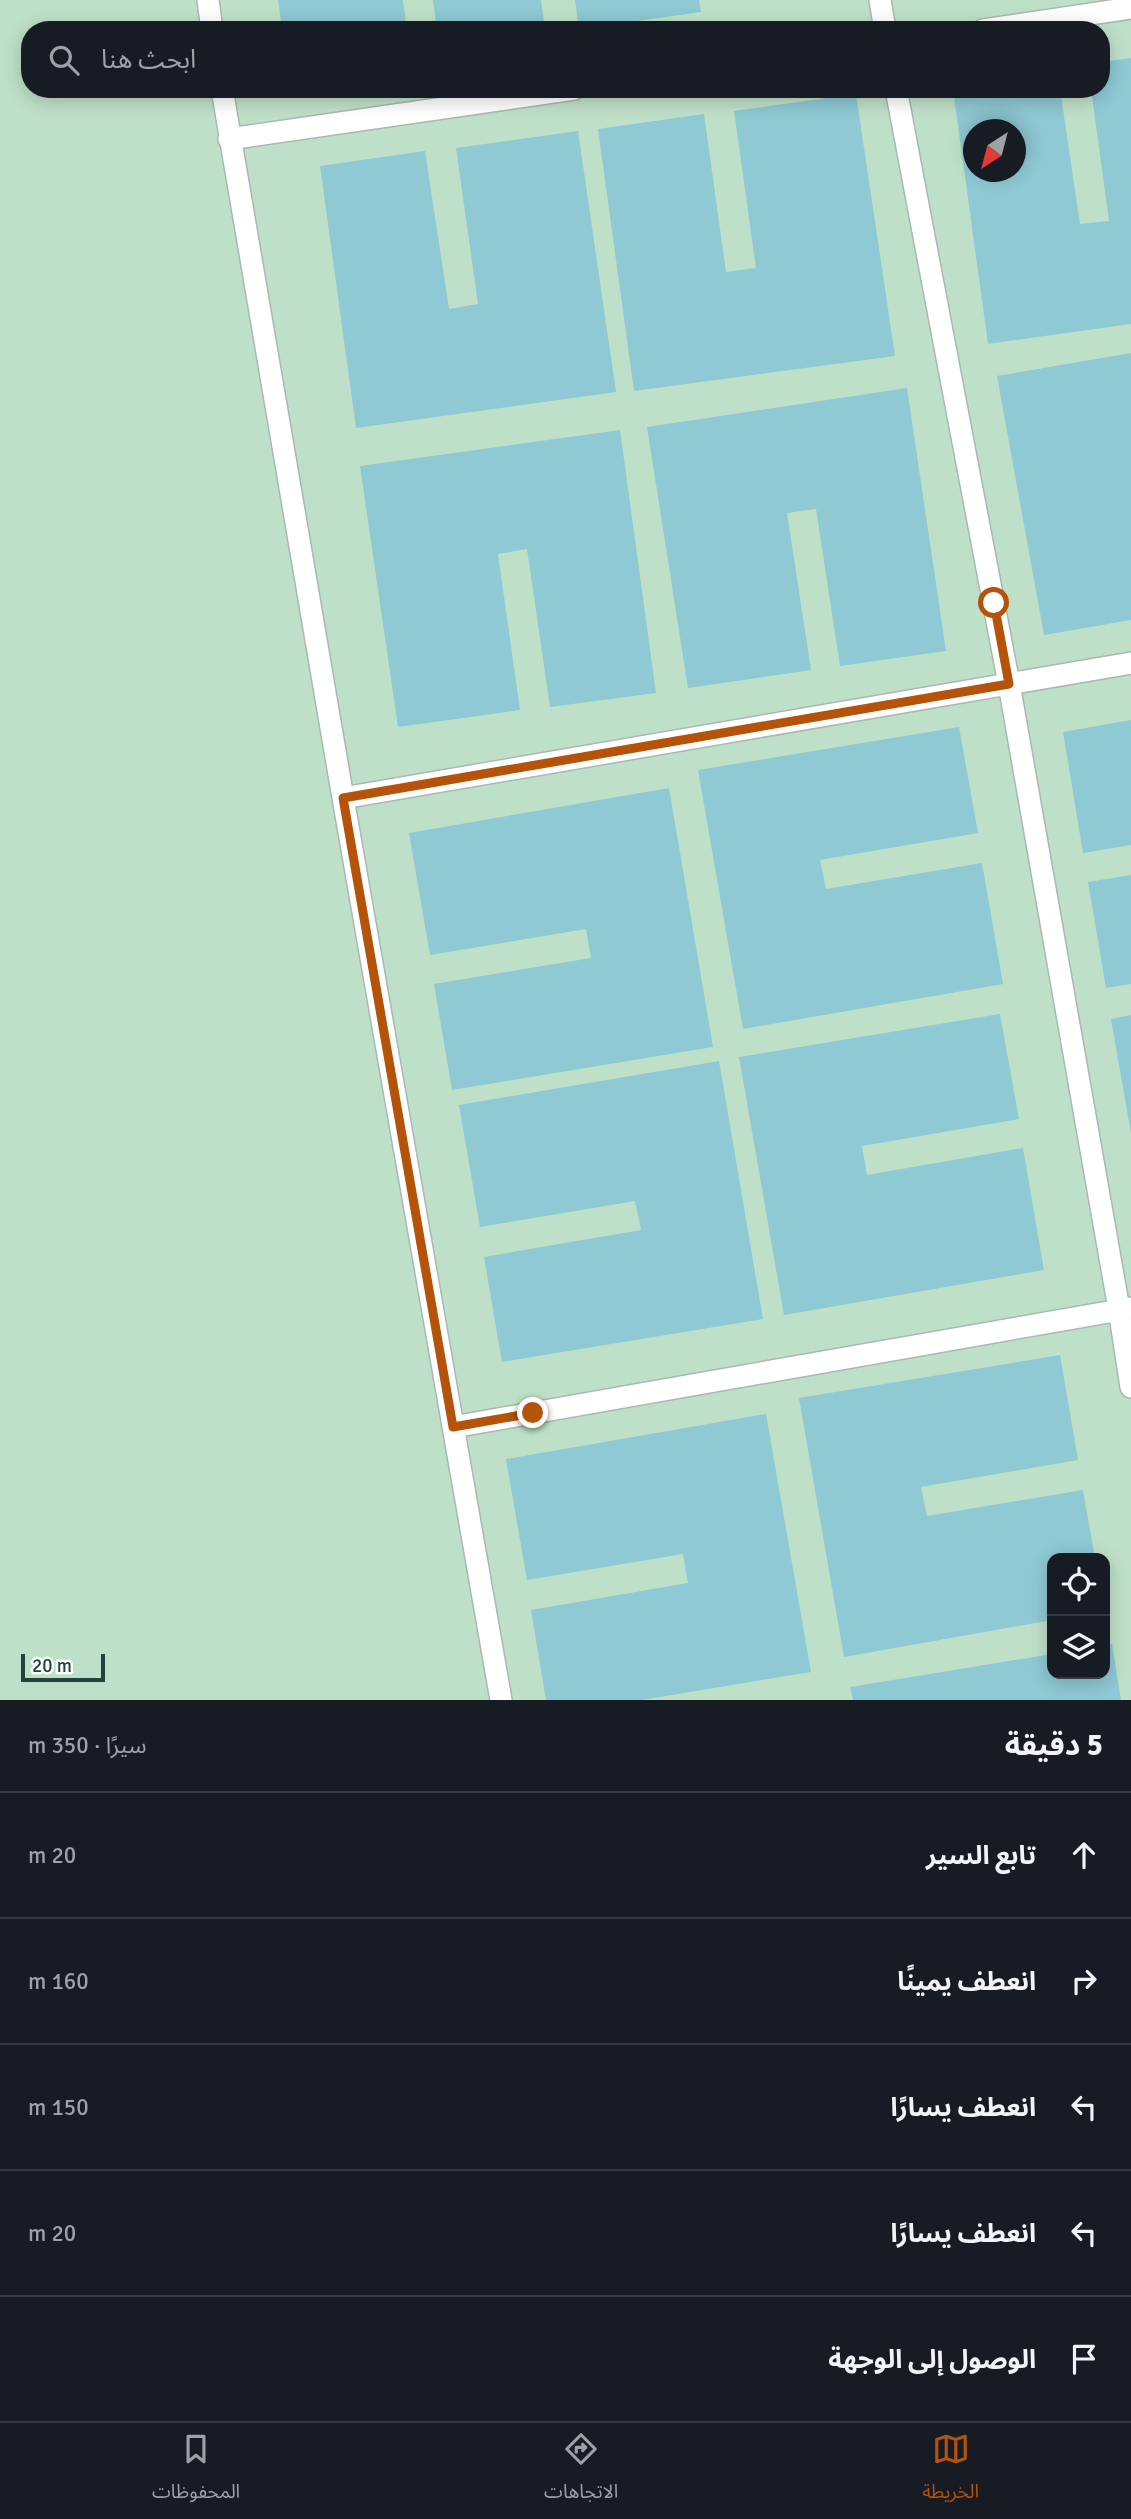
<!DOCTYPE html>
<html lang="ar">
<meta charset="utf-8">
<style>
body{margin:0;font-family:Signika,"Noto Sans Arabic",sans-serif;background:#20242c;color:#f1f3f6;direction:rtl}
.controls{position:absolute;right:21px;bottom:21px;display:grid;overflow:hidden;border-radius:14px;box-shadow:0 4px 18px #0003}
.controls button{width:63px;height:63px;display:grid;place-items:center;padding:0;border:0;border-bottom:2px solid #363941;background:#171b24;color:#f1f3f6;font:35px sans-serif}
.compass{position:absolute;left:963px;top:119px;width:63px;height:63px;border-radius:50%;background:#171b24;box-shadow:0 4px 18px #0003;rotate:216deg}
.scale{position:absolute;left:21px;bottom:18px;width:84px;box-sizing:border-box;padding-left:7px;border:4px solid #24423a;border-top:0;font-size:19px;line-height:24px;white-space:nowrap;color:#24423a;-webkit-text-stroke:5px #f7fbf9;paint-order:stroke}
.stop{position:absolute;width:21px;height:21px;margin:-16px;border:5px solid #b45309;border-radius:50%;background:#fff}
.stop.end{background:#b45309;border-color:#fff;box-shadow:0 2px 7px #0008}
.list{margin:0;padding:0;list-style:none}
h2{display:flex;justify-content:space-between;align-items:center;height:91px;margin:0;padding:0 28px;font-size:30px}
h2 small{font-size:23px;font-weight:400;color:#9ea1a6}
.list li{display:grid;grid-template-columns:46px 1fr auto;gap:21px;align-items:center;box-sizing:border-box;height:126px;padding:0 28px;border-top:2px solid #363941}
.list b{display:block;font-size:26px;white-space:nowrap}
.list em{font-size:23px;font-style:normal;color:#9ea1a6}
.icon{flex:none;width:38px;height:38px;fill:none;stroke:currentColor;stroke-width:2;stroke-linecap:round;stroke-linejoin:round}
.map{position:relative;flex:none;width:1131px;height:1700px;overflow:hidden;direction:ltr}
.search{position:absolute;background:#171b24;box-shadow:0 4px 18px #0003;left:21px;right:21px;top:21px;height:77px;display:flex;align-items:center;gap:18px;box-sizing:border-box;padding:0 24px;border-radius:28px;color:#9ea1a6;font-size:26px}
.sheet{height:721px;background:#171b24}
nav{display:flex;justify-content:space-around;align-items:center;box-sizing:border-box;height:98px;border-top:2px solid #363941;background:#171b24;font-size:19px;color:#9ea1a6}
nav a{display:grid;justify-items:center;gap:4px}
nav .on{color:#b45309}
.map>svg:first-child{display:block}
</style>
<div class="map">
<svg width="1131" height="1700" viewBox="0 0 1131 1700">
<rect width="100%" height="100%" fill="#e6efeb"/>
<path fill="#bfe0c8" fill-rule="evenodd" d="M 0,0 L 1131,0 L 1131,1700 L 0,1700 ZM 30,30 L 1101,30 L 1101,89 L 30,89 ZM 974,130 L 1016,130 L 1016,172 L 974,172 ZM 1052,1558 L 1105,1558 L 1105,1674 L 1052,1674 Z"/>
<path fill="#8ec9d4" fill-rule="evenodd" d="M 278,0 L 403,0 L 407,30 L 282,30 Z
M 433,0 L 541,0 L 545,30 L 437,30 Z
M 575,0 L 699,0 L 701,12 L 579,29 Z
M 1131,58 L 1131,324 L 988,344 L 953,89 L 1060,89 L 1080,224 L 1109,221 L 1091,89 L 1101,89 L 1101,62 ZM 974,130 L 1016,130 L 1016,172 L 974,172 Z
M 856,94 L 895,356 L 634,391 L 598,129 L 704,114 L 726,272 L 756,268 L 734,111 Z
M 578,131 L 616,392 L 356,428 L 320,166 L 425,151 L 449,309 L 478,304 L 456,148 Z
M 1131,353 L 1131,620 L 1044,635 L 997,376 Z
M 907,388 L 946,651 L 840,666 L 816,509 L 787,513 L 811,670 L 688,688 L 647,427 Z
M 620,430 L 656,693 L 550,707 L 527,549 L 498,554 L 520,710 L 398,727 L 360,466 Z
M 1131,720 L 1131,845 L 1083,853 L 1063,732 Z
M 959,727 L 978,833 L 820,860 L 826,889 L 982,863 L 1003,984 L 743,1029 L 698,770 Z
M 669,788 L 713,1047 L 452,1090 L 434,984 L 591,958 L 586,929 L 430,955 L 409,833 Z
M 1131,875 L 1131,984 L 1106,988 L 1088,882 Z
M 1000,1014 L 1019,1119 L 862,1146 L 867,1175 L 1023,1148 L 1044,1270 L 784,1315 L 739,1057 Z
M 1131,1015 L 1131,1133 L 1111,1019 Z
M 719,1061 L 763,1319 L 502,1362 L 484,1257 L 641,1230 L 635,1201 L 480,1227 L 459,1105 Z
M 1060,1355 L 1078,1460 L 921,1487 L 927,1516 L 1083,1490 L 1095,1558 L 1052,1558 L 1052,1620 L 844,1657 L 799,1398 Z
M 766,1414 L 811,1672 L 642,1700 L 546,1700 L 531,1610 L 688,1583 L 683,1554 L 527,1580 L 506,1459 Z
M 1112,1644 L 1121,1700 L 853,1700 L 850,1687 L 1052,1654 L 1052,1674 L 1105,1674 L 1105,1645 Z"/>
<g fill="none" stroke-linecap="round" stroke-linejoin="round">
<g stroke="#a8b8b2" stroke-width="24">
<path id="minor" d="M 208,0 L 212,30
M 880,0 L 885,30
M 983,30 L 1131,8
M 222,89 L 343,798 L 1131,663
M 896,89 L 1009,684 L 1119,1309 L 1131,1387
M 229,139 L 574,89
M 343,798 L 501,1700
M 453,1427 L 1131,1308"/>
</g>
<use href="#minor" stroke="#fff" stroke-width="21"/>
</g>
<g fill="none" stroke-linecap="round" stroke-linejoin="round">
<path stroke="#b45309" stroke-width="9" d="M 533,1413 L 453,1427 L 343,798 L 1009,684 L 994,603"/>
</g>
</svg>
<div class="controls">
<button><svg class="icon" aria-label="locate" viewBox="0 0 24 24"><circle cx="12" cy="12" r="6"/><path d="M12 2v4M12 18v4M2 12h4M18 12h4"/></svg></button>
<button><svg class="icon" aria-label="layers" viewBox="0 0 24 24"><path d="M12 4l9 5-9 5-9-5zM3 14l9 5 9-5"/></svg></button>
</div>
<svg class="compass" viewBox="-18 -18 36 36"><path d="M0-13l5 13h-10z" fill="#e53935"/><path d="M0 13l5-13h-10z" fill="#9ea1a6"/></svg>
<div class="scale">20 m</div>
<div class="stop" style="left:994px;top:603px"></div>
<div class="stop end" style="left:533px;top:1413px"></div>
<div class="search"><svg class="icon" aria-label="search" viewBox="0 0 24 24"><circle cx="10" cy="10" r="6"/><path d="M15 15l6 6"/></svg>ابحث هنا</div>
</div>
<section class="sheet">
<h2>5 دقيقة<small>سيرًا · 350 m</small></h2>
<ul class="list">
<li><svg class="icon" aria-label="ahead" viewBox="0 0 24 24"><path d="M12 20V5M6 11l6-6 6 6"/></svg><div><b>تابع السير</b></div><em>20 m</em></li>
<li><svg class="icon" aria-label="right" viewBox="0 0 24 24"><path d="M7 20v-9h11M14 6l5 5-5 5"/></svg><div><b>انعطف يمينًا</b></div><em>160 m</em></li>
<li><svg class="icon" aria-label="left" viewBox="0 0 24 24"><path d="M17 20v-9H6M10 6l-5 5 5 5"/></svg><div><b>انعطف يسارًا</b></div><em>150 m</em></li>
<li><svg class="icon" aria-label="left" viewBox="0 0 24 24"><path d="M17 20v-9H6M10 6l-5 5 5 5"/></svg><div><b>انعطف يسارًا</b></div><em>20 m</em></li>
<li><svg class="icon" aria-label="arrive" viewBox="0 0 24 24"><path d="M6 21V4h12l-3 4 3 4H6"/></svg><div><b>الوصول إلى الوجهة</b></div></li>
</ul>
</section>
<nav>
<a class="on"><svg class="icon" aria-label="map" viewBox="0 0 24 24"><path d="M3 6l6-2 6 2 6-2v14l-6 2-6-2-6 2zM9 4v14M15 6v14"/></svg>الخريطة</a>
<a><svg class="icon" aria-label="directions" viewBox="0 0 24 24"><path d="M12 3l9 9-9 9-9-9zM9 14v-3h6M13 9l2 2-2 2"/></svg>الاتجاهات</a>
<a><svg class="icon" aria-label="saved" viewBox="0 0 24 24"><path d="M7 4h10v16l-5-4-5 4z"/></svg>المحفوظات</a>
</nav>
